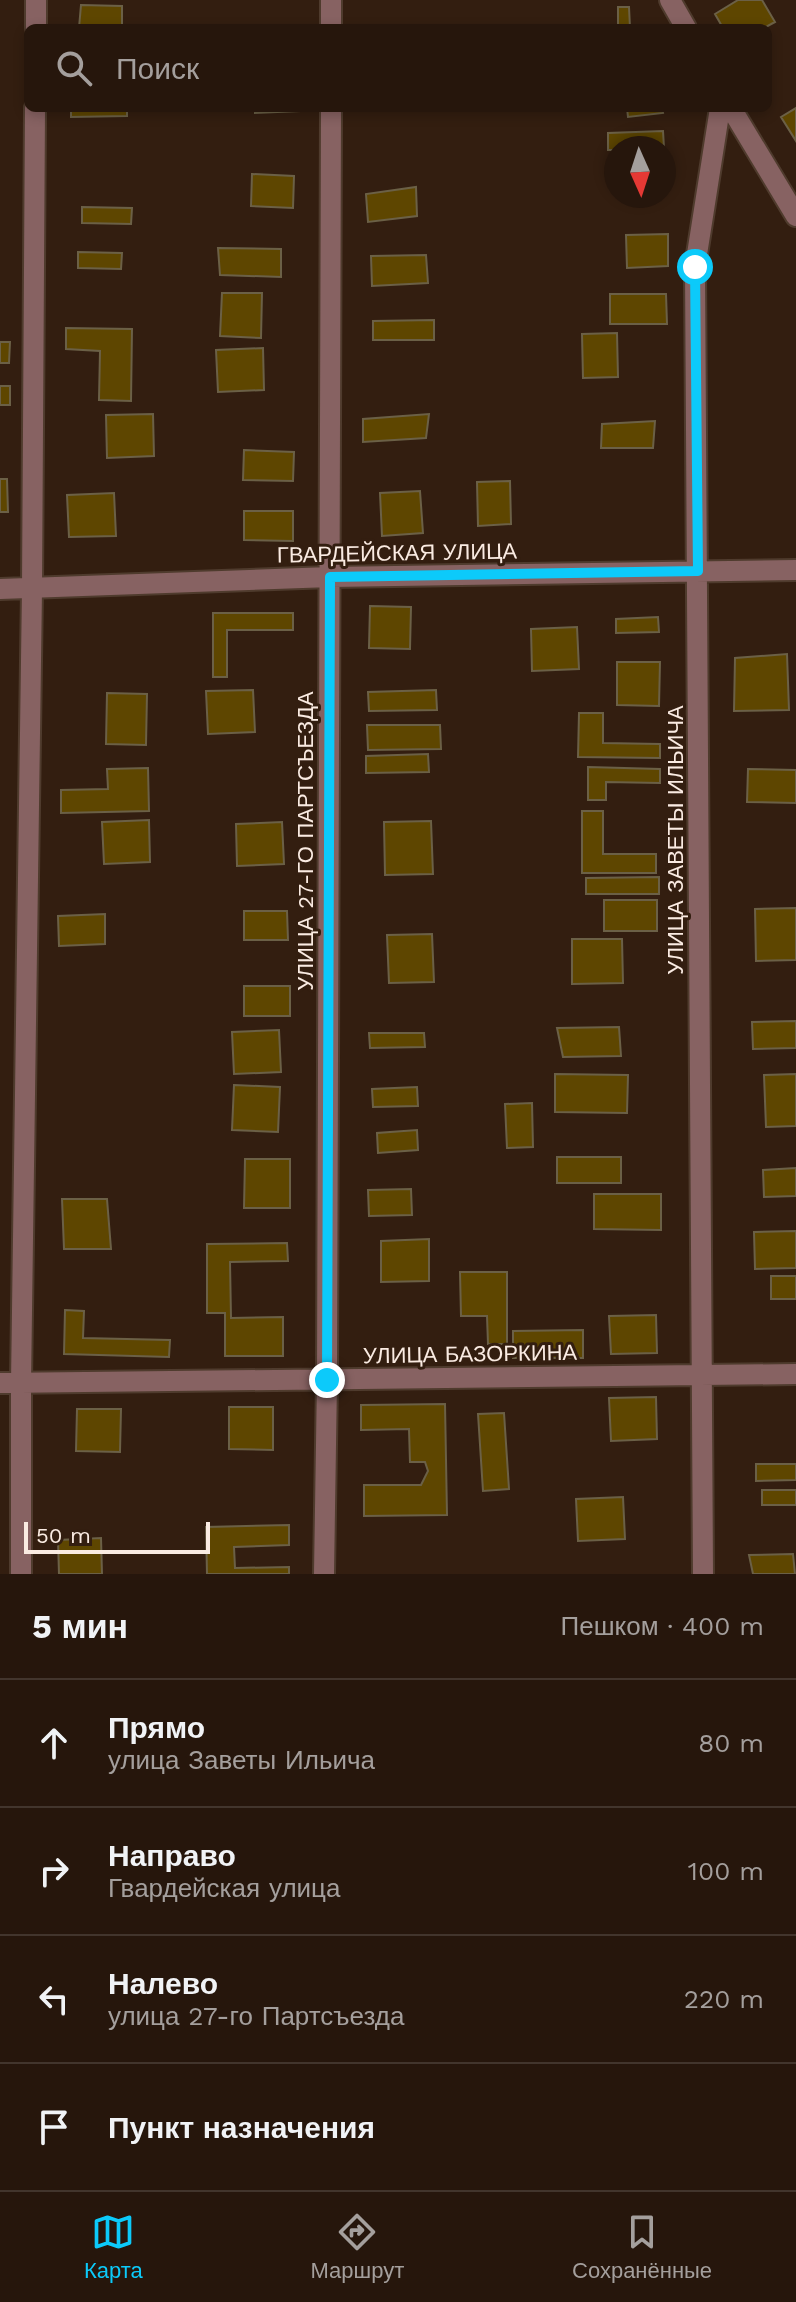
<!DOCTYPE html>
<html lang="ru">
<meta charset="utf-8">
<style>
body{margin:0;font-family:"Work Sans",sans-serif;background:#2e1f15;color:#f1f3f6}
.compass{position:absolute;left:604px;top:136px;width:72px;height:72px;border-radius:50%;background:#26160c;box-shadow:0 4px 12px #0003;rotate:177deg}
.scale{position:absolute;left:24px;bottom:20px;width:186px;box-sizing:border-box;padding-left:8px;border:4px solid #faebe2;border-top:0;font-size:22px;line-height:28px;white-space:nowrap;color:#faebe2;-webkit-text-stroke:6px #331e10;paint-order:stroke}
.stop{position:absolute;width:24px;height:24px;margin:-18px;border:6px solid #0ccafa;border-radius:50%;background:#fff}
.stop.end{background:#0ccafa;border-color:#fff;box-shadow:0 2px 8px #0008}
.list{margin:0;padding:0;list-style:none}
h2{display:flex;justify-content:space-between;align-items:center;height:104px;margin:0;padding:0 32px;font-size:34px}
h2 small{font-size:26px;font-weight:400;color:#a49f9d}
.list li{display:grid;grid-template-columns:52px 1fr auto;gap:24px;align-items:center;box-sizing:border-box;height:128px;padding:0 32px;border-top:2px solid #42352d}
.list b{display:block;font-size:30px;white-space:nowrap}
.list p{margin:0;font-size:26px;white-space:nowrap;color:#a49f9d}
.list em{font-size:26px;font-style:normal;color:#a49f9d}
.icon{flex:none;width:44px;height:44px;fill:none;stroke:currentColor;stroke-width:2;stroke-linecap:round;stroke-linejoin:round}
.map{position:relative;flex:none;width:796px;height:1574px;overflow:hidden}
.search{position:absolute;background:#26160c;box-shadow:0 4px 12px #0003;left:24px;right:24px;top:24px;height:88px;display:flex;align-items:center;gap:20px;box-sizing:border-box;padding:0 28px;border-radius:12px;color:#a49f9d;font-size:30px}
.sheet{height:616px;background:#26160c}
nav{display:flex;justify-content:space-around;align-items:center;box-sizing:border-box;height:112px;border-top:2px solid #42352d;background:#26160c;font-size:22px;color:#a49f9d}
nav a{display:grid;justify-items:center;gap:4px}
nav .on{color:#0ccafa}
.map>svg:first-child{display:block}
</style>
<div class="map">
<svg width="796" height="1574" viewBox="0 0 796 1574">
<rect width="100%" height="100%" fill="#331e10"/>
<path fill="#5e4600" stroke="#6b6046" stroke-width="2" d="M 738,0 L 762,0 L 775,22 L 764,28 L 723,28 L 715,14 Z
M 81,5 L 122,6 L 122,28 L 79,28 Z
M 618,7 L 629,7 L 630,28 L 618,28 Z
M 71,108 L 127,108 L 127,116 L 71,117 Z
M 255,108 L 300,108 L 300,111 L 255,113 Z
M 627,108 L 662,108 L 663,113 L 628,117 Z
M 796,108 L 796,141 L 781,117 Z
M 663,131 L 664,148 L 616,148 L 616,150 L 608,150 L 608,133 Z
M 252,174 L 294,176 L 293,208 L 251,206 Z
M 416,187 L 417,216 L 368,222 L 366,194 Z
M 82,207 L 132,208 L 131,224 L 82,223 Z
M 668,234 L 668,266 L 627,268 L 626,235 Z
M 218,248 L 281,249 L 281,277 L 220,275 Z
M 78,252 L 122,253 L 121,269 L 78,268 Z
M 426,255 L 428,283 L 372,286 L 371,256 Z
M 222,293 L 262,293 L 261,338 L 220,336 Z
M 610,294 L 666,294 L 667,324 L 610,324 Z
M 434,320 L 434,340 L 373,340 L 373,321 Z
M 66,328 L 132,329 L 131,401 L 99,400 L 100,351 L 66,349 Z
M 617,333 L 618,377 L 583,378 L 582,334 Z
M 0,342 L 10,342 L 9,363 L 0,363 Z
M 263,348 L 264,390 L 218,392 L 216,350 Z
M 0,386 L 10,386 L 10,405 L 0,405 Z
M 153,414 L 154,456 L 107,458 L 106,415 Z
M 429,414 L 426,438 L 363,442 L 363,419 Z
M 655,421 L 653,448 L 601,448 L 602,424 Z
M 244,450 L 294,452 L 293,481 L 243,480 Z
M 0,479 L 7,479 L 8,512 L 0,512 Z
M 510,481 L 511,524 L 478,526 L 477,482 Z
M 420,491 L 423,533 L 382,536 L 380,493 Z
M 114,493 L 116,536 L 69,537 L 67,495 Z
M 244,511 L 293,511 L 293,541 L 244,540 Z
M 370,606 L 411,607 L 410,649 L 369,648 Z
M 213,613 L 293,613 L 293,630 L 227,630 L 227,677 L 213,677 Z
M 658,617 L 659,632 L 616,633 L 616,619 Z
M 577,627 L 579,669 L 532,671 L 531,629 Z
M 787,654 L 789,710 L 734,711 L 735,658 Z
M 617,662 L 660,662 L 659,706 L 617,705 Z
M 253,690 L 255,732 L 208,734 L 206,691 Z
M 436,690 L 437,710 L 369,711 L 368,692 Z
M 107,693 L 147,694 L 146,745 L 106,744 Z
M 579,713 L 603,713 L 603,743 L 660,744 L 660,758 L 578,757 Z
M 367,725 L 440,725 L 441,749 L 368,750 Z
M 428,754 L 429,772 L 366,773 L 366,756 Z
M 588,767 L 660,769 L 660,783 L 606,782 L 606,800 L 588,800 Z
M 148,768 L 149,811 L 61,813 L 61,790 L 108,789 L 107,769 Z
M 748,769 L 796,770 L 796,803 L 747,802 Z
M 582,811 L 603,811 L 603,854 L 656,854 L 656,873 L 582,873 Z
M 149,820 L 150,862 L 104,864 L 102,822 Z
M 431,821 L 433,874 L 385,875 L 384,822 Z
M 282,822 L 284,864 L 237,866 L 236,824 Z
M 659,877 L 659,894 L 586,894 L 586,878 Z
M 604,900 L 657,900 L 657,931 L 604,931 Z
M 796,908 L 796,960 L 756,961 L 755,909 Z
M 244,911 L 287,911 L 288,940 L 244,940 Z
M 105,914 L 105,944 L 59,946 L 58,916 Z
M 432,934 L 434,982 L 389,983 L 387,935 Z
M 572,939 L 622,939 L 623,983 L 572,984 Z
M 244,986 L 290,986 L 290,1016 L 244,1016 Z
M 796,1021 L 796,1048 L 753,1049 L 752,1022 Z
M 619,1027 L 621,1056 L 563,1057 L 557,1028 Z
M 279,1030 L 281,1072 L 234,1074 L 232,1032 Z
M 369,1033 L 424,1033 L 425,1047 L 370,1048 Z
M 555,1074 L 628,1075 L 627,1113 L 555,1112 Z
M 796,1074 L 796,1126 L 766,1127 L 764,1075 Z
M 234,1085 L 280,1087 L 278,1132 L 232,1130 Z
M 417,1087 L 418,1106 L 373,1107 L 372,1089 Z
M 532,1103 L 533,1147 L 507,1148 L 505,1104 Z
M 417,1130 L 418,1150 L 378,1153 L 377,1133 Z
M 557,1157 L 621,1157 L 621,1183 L 557,1183 Z
M 245,1159 L 290,1159 L 290,1208 L 244,1208 Z
M 796,1168 L 796,1196 L 764,1197 L 763,1170 Z
M 411,1189 L 412,1215 L 369,1216 L 368,1190 Z
M 594,1194 L 661,1194 L 661,1230 L 594,1229 Z
M 62,1199 L 107,1199 L 111,1249 L 64,1249 Z
M 796,1231 L 796,1268 L 755,1269 L 754,1232 Z
M 429,1239 L 429,1281 L 381,1282 L 381,1241 Z
M 287,1243 L 288,1261 L 230,1262 L 231,1318 L 283,1317 L 283,1356 L 225,1356 L 225,1313 L 207,1313 L 207,1244 Z
M 460,1272 L 507,1272 L 507,1344 L 488,1344 L 487,1316 L 461,1316 Z
M 771,1276 L 796,1276 L 796,1299 L 771,1299 Z
M 65,1310 L 84,1311 L 83,1338 L 170,1340 L 169,1357 L 64,1354 Z
M 656,1315 L 657,1353 L 611,1354 L 609,1316 Z
M 583,1330 L 583,1358 L 513,1358 L 513,1331 Z
M 656,1397 L 657,1439 L 611,1441 L 609,1398 Z
M 445,1404 L 447,1515 L 364,1516 L 364,1485 L 421,1485 L 428,1471 L 425,1462 L 410,1462 L 409,1429 L 361,1430 L 361,1405 Z
M 229,1407 L 273,1407 L 273,1450 L 229,1449 Z
M 77,1409 L 121,1409 L 120,1452 L 76,1451 Z
M 504,1413 L 509,1489 L 483,1491 L 478,1414 Z
M 756,1464 L 796,1464 L 796,1480 L 756,1481 Z
M 762,1490 L 796,1490 L 796,1505 L 762,1505 Z
M 623,1497 L 625,1539 L 578,1541 L 576,1499 Z
M 289,1525 L 289,1545 L 234,1547 L 235,1568 L 289,1567 L 289,1574 L 207,1574 L 206,1527 Z
M 101,1538 L 102,1574 L 59,1574 L 58,1540 Z
M 793,1554 L 795,1574 L 753,1574 L 749,1555 Z"/>
<g fill="none" stroke-linecap="round" stroke-linejoin="round">
<g stroke="#4f3b2d" stroke-width="24">
<path id="minor" d="M 670,0 L 686,28
M 36,28 L 36,0
M 331,28 L 331,0
M 731,108 L 796,216
M 0,589 L 330,577 L 796,570
M 0,1383 L 796,1374
M 21,1574 L 21,1383 L 32,589 L 35,108
M 324,1574 L 327,1380 L 331,108
M 703,1574 L 695,267 L 720,108"/>
</g>
<use href="#minor" stroke="#876262" stroke-width="20"/>
</g>
<g fill="none" stroke-linecap="round" stroke-linejoin="round">
<path stroke="#0ccafa" stroke-width="10" d="M 327,1380 L 330,577 L 698,571 L 695,267"/>
</g>
<g text-anchor="middle" dominant-baseline="central" stroke-width="6" stroke-linejoin="round" paint-order="stroke">
<g font-size="22" fill="#faebe2" stroke="#331e10">
<text transform="translate(397 553) rotate(-1)">ГВАРДЕЙСКАЯ УЛИЦА</text>
<text transform="translate(675 840) rotate(-90)">УЛИЦА ЗАВЕТЫ ИЛЬИЧА</text>
<text transform="translate(305 841) rotate(-90)">УЛИЦА 27-ГО ПАРТСЪЕЗДА</text>
<text transform="translate(470 1354) rotate(-1)">УЛИЦА БАЗОРКИНА</text>
</g>
</g>
</svg>
<svg class="compass" viewBox="-18 -18 36 36"><path d="M0-13l5 13h-10z" fill="#e53935"/><path d="M0 13l5-13h-10z" fill="#a49f9d"/></svg>
<div class="scale">50 m</div>
<div class="stop" style="left:695px;top:267px"></div>
<div class="stop end" style="left:327px;top:1380px"></div>
<div class="search"><svg class="icon" aria-label="search" viewBox="0 0 24 24"><circle cx="10" cy="10" r="6"/><path d="M15 15l6 6"/></svg>Поиск</div>
</div>
<section class="sheet">
<h2>5 мин<small>Пешком · 400 m</small></h2>
<ul class="list">
<li><svg class="icon" aria-label="ahead" viewBox="0 0 24 24"><path d="M12 20V5M6 11l6-6 6 6"/></svg><div><b>Прямо</b><p>улица Заветы Ильича</p></div><em>80 m</em></li>
<li><svg class="icon" aria-label="right" viewBox="0 0 24 24"><path d="M7 20v-9h11M14 6l5 5-5 5"/></svg><div><b>Направо</b><p>Гвардейская улица</p></div><em>100 m</em></li>
<li><svg class="icon" aria-label="left" viewBox="0 0 24 24"><path d="M17 20v-9H6M10 6l-5 5 5 5"/></svg><div><b>Налево</b><p>улица 27-го Партсъезда</p></div><em>220 m</em></li>
<li><svg class="icon" aria-label="arrive" viewBox="0 0 24 24"><path d="M6 21V4h12l-3 4 3 4H6"/></svg><div><b>Пункт назначения</b></div></li>
</ul>
</section>
<nav>
<a class="on"><svg class="icon" aria-label="map" viewBox="0 0 24 24"><path d="M3 6l6-2 6 2 6-2v14l-6 2-6-2-6 2zM9 4v14M15 6v14"/></svg>Карта</a>
<a><svg class="icon" aria-label="directions" viewBox="0 0 24 24"><path d="M12 3l9 9-9 9-9-9zM9 14v-3h6M13 9l2 2-2 2"/></svg>Маршрут</a>
<a><svg class="icon" aria-label="saved" viewBox="0 0 24 24"><path d="M7 4h10v16l-5-4-5 4z"/></svg>Сохранённые</a>
</nav>
